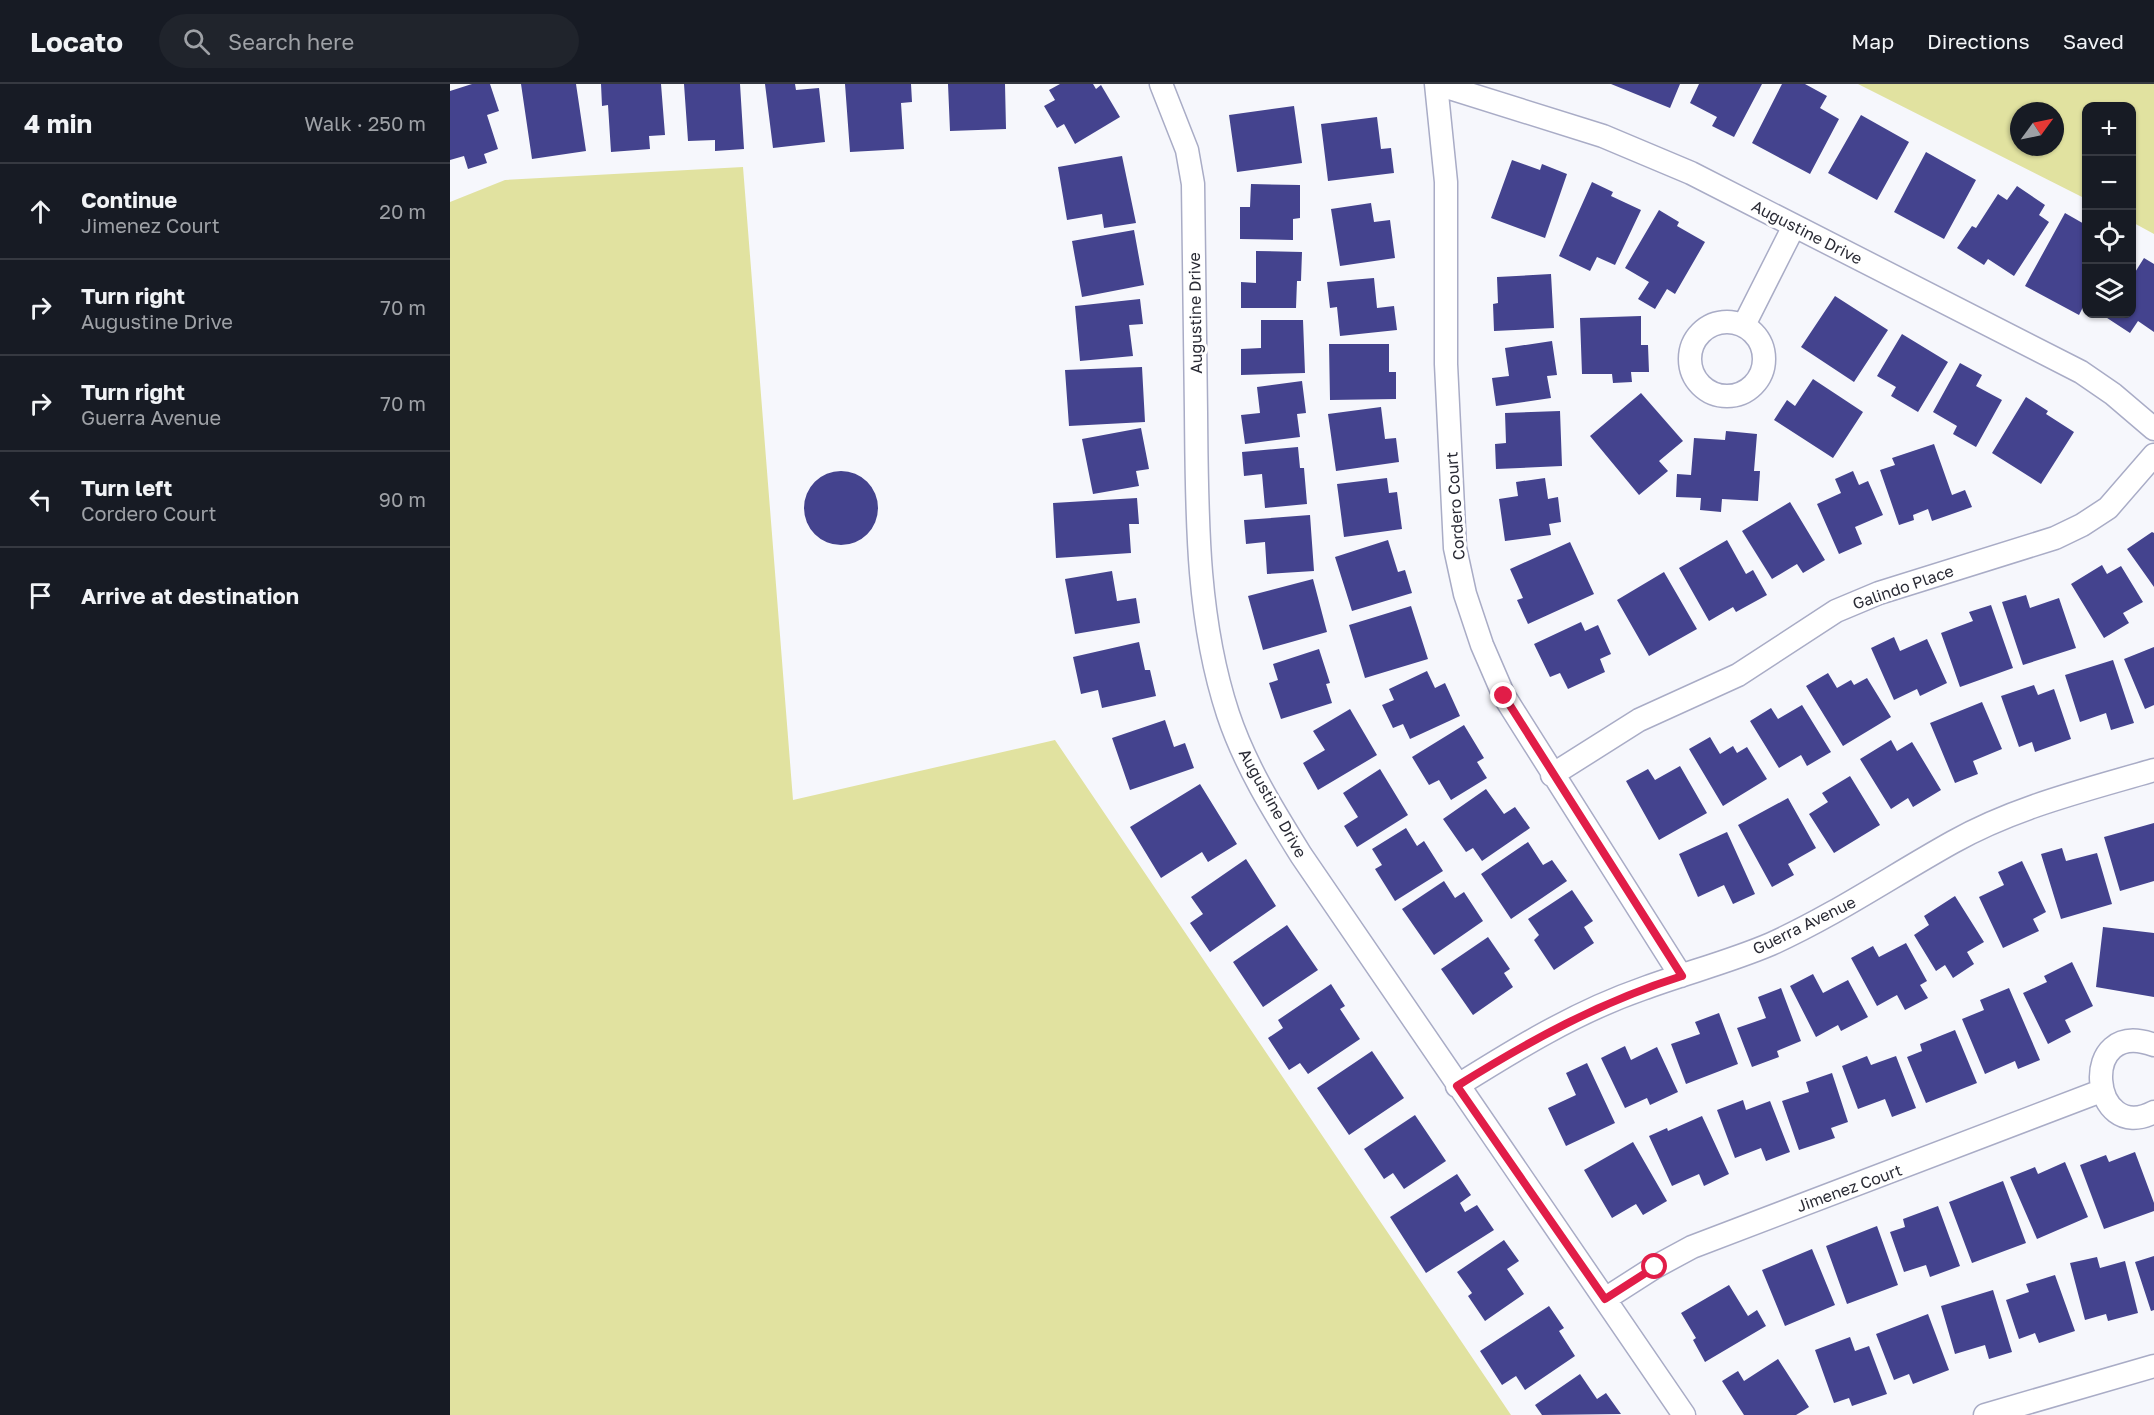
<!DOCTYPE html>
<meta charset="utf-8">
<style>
body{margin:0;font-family:"Golos Text",sans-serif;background:#20242c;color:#f1f3f6}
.controls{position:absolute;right:18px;top:18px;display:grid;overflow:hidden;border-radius:12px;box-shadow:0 2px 4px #0004}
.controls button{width:54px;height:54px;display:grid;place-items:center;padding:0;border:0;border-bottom:2px solid #363941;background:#171b24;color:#f1f3f6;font:30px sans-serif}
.compass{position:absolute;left:1560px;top:18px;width:54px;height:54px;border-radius:50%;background:#171b24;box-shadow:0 2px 4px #0004;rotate:57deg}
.stop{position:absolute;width:18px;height:18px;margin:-14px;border:4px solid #e11d48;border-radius:50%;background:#fff}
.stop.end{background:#e11d48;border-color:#fff;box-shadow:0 2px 6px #0008}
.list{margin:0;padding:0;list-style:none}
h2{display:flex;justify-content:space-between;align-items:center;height:78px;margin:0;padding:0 24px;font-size:26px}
h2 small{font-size:20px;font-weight:400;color:#9ea1a6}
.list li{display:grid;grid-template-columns:39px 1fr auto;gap:18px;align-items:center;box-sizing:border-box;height:96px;padding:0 24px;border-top:2px solid #363941}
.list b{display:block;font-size:22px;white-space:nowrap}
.list p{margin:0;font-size:20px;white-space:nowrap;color:#9ea1a6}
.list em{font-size:20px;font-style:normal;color:#9ea1a6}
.icon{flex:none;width:33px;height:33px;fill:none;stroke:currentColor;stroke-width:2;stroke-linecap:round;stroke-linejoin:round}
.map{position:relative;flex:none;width:1704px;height:1331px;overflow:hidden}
header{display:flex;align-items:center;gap:36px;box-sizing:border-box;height:84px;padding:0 30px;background:#171b24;border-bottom:2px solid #363941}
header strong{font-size:28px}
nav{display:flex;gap:33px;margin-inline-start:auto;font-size:21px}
.search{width:420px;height:54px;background:#20242c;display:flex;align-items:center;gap:15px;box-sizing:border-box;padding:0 21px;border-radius:33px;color:#9ea1a6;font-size:22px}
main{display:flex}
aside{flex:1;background:#171b24}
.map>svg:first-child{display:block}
</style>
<header>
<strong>Locato</strong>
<div class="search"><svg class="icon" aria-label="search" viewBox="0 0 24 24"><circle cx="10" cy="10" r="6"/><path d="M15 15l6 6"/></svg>Search here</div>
<nav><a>Map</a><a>Directions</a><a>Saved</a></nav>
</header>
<main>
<aside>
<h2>4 min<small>Walk · 250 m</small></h2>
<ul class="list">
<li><svg class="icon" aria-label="ahead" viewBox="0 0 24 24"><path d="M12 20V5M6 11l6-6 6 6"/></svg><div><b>Continue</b><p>Jimenez Court</p></div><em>20 m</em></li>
<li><svg class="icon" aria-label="right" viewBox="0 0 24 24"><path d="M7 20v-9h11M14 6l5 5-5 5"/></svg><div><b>Turn right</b><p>Augustine Drive</p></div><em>70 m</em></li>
<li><svg class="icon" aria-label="right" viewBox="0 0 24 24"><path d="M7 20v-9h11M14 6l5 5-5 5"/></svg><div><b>Turn right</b><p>Guerra Avenue</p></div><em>70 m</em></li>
<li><svg class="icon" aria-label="left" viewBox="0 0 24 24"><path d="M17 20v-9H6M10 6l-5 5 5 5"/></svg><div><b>Turn left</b><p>Cordero Court</p></div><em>90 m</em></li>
<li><svg class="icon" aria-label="arrive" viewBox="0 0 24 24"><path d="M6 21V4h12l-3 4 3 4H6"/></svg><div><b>Arrive at destination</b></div></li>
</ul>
</aside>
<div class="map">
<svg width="1704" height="1331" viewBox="0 0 1704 1331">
<rect width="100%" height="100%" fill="#f6f7fc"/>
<path fill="#e1e2a0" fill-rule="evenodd" d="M 1408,0 L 1704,0 L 1704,150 L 1682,138 L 1682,22 L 1636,22 L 1636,115 ZM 1569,27 L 1605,27 L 1605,63 L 1569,63 Z
M 293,83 L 343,716 L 605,656 L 1061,1331 L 0,1331 L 0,118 L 55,96 Z"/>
<path fill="#44438e" d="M 22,0 L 40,0 L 49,27 L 37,31 L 48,65 L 34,70 L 37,79 L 18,85 L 14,72 L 0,76 L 0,7 Z
M 71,0 L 126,0 L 136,67 L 82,75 Z
M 151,0 L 211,0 L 215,51 L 199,52 L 200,65 L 161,68 L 158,21 L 152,22 Z
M 234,0 L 290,0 L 294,65 L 265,67 L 265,56 L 238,57 Z
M 315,0 L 345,0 L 346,6 L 369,4 L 375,58 L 323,64 Z
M 395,0 L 461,0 L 462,18 L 451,19 L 454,65 L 400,68 Z
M 498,0 L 555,0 L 556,45 L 500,47 Z
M 610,0 L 643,0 L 646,5 L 651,1 L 670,33 L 625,60 L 614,40 L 607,44 L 594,22 L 605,16 L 599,6 Z
M 1161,0 L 1230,0 L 1220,24 Z
M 1249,0 L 1312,0 L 1284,53 L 1262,42 L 1267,33 L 1240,19 Z
M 1332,0 L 1355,0 L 1377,12 L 1370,24 L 1389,35 L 1360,90 L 1302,59 Z
M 844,22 L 852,79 L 787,88 L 779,31 Z
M 1411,31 L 1459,58 L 1427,116 L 1378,89 Z
M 927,33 L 931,65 L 941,64 L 944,89 L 878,97 L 871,40 Z
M 1476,68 L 1526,96 L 1494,155 L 1444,128 Z
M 672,72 L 686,139 L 654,144 L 652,130 L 617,136 L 608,83 Z
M 1062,76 L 1090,86 L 1092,80 L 1117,90 L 1095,154 L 1041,134 Z
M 1142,98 L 1163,108 L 1161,112 L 1191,126 L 1165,181 L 1147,173 L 1140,187 L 1109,172 Z
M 801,100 L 850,101 L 850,134 L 843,135 L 843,156 L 790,155 L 790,123 L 800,123 Z
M 1567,102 L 1595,121 L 1589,131 L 1599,138 L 1564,192 L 1538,175 L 1534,181 L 1507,164 L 1522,142 L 1526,144 L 1548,110 L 1557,116 Z
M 921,119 L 924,138 L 940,136 L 945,174 L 890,182 L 881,125 Z
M 1209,126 L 1229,138 L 1227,142 L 1255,158 L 1225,210 L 1217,205 L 1205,225 L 1188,215 L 1199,198 L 1175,184 Z
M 1615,129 L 1636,141 L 1636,217 L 1629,231 L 1575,202 Z
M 684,146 L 694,201 L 632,213 L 622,157 Z
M 806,167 L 852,168 L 851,197 L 847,197 L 846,224 L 791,224 L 791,198 L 806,199 Z
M 1694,174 L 1704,180 L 1704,248 L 1688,237 L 1680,249 L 1651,230 L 1682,230 L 1682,193 Z
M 1101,190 L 1104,244 L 1044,247 L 1043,220 L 1048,219 L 1047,193 Z
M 924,194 L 927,224 L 944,222 L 947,246 L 890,252 L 887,223 L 880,224 L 877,198 Z
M 1385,212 L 1438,246 L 1404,298 L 1351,263 Z
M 690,215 L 693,240 L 679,241 L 683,272 L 630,277 L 625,222 Z
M 1191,232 L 1191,261 L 1198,261 L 1199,288 L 1181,288 L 1182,298 L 1163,299 L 1162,290 L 1132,290 L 1130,234 Z
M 811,236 L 853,236 L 855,289 L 791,291 L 791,265 L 811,264 Z
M 1452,250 L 1498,278 L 1468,328 L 1441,312 L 1446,303 L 1427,292 Z
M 1102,257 L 1107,291 L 1097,292 L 1101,314 L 1046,322 L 1042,294 L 1059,292 L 1055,264 Z
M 879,260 L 939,260 L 939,288 L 946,288 L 946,315 L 880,316 Z
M 1510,279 L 1532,291 L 1526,302 L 1552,316 L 1526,363 L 1503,350 L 1507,342 L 1483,328 Z
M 692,283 L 695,338 L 619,342 L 615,286 Z
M 1363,295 L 1413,328 L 1383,374 L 1324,336 L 1337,316 L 1345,322 Z
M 852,297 L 856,329 L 847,330 L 850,353 L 795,360 L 791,331 L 810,329 L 807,303 Z
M 1191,309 L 1233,357 L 1209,377 L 1218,387 L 1189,411 L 1140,352 Z
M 1576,313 L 1598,327 L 1596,330 L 1624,348 L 1591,400 L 1542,369 Z
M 931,323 L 935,355 L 946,354 L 949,378 L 886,387 L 878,330 Z
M 1110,327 L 1112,382 L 1046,385 L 1045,360 L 1056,359 L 1055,329 Z
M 691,344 L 699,385 L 686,387 L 689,402 L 643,410 L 632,355 Z
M 1276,347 L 1307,350 L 1304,387 L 1310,387 L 1308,417 L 1272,415 L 1271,428 L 1250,426 L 1251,414 L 1226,413 L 1227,390 L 1241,391 L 1244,354 L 1275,356 Z
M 1484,360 L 1502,411 L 1515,406 L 1522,423 L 1482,437 L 1478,425 L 1463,431 L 1464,436 L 1449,441 L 1430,386 L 1445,381 L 1442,374 Z
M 848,363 L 850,384 L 854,384 L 857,420 L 815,424 L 812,390 L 794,392 L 792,368 Z
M354 424a37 37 0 1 1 74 0a37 37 0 1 1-74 0Z
M 1403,387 L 1409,401 L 1418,397 L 1433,431 L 1405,443 L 1412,460 L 1389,470 L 1367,420 L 1391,409 L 1385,395 Z
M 937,394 L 939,409 L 947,408 L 952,445 L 894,453 L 887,400 Z
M 1095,394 L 1098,415 L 1108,413 L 1111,438 L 1099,440 L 1101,451 L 1055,457 L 1049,415 L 1068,412 L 1066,398 Z
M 687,414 L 689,440 L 679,440 L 681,469 L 606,474 L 603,419 Z
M 1340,418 L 1375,476 L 1353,489 L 1347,480 L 1322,495 L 1292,447 Z
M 860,431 L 864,487 L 817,490 L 815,458 L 796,460 L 794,436 Z
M 1702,448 L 1704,449 L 1704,503 L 1677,465 Z
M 938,456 L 948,488 L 955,486 L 962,509 L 902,527 L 885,473 Z
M 1277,456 L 1296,490 L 1303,486 L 1317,511 L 1286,528 L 1283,523 L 1259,537 L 1229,484 Z
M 1120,458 L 1144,510 L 1078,540 L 1067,516 L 1073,514 L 1060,485 Z
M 1652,481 L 1657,490 L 1671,482 L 1693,518 L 1673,529 L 1679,539 L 1654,554 L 1621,500 Z
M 662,487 L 667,517 L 686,514 L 690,539 L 625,550 L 615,495 Z
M 1214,488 L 1247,545 L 1199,572 L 1167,516 Z
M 863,495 L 877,548 L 813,566 L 798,512 Z
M 1576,511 L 1580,524 L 1609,514 L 1626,564 L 1573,581 L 1552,518 Z
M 1541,521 L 1563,584 L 1510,603 L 1491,549 L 1523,537 L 1519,528 Z
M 961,522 L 978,575 L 915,594 L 899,541 Z
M 1131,538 L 1135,547 L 1148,541 L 1161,570 L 1150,575 L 1155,588 L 1118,605 L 1110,589 L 1100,593 L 1084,560 Z
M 1444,553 L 1450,567 L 1477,555 L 1497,599 L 1470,612 L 1467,605 L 1444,616 L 1421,564 Z
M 689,558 L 695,586 L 700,586 L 706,612 L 652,624 L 648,606 L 631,610 L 623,573 Z
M 1704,563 L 1704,621 L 1695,625 L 1674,575 Z
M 869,565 L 880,599 L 876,600 L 882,619 L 831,635 L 819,599 L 828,596 L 823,580 Z
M 1663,576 L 1684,639 L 1661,646 L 1656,629 L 1630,638 L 1615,591 Z
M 977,587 L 985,604 L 995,599 L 1010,632 L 960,655 L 953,640 L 943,644 L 932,621 L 944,616 L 939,605 Z
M 1378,589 L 1387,604 L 1401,596 L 1404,601 L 1417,594 L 1441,633 L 1393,662 L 1356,602 Z
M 1584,601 L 1588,611 L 1604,605 L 1621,655 L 1585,668 L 1582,658 L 1569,663 L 1551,612 Z
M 1532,618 L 1552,665 L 1523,677 L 1528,690 L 1505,699 L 1480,639 Z
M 1352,621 L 1381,668 L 1357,682 L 1351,671 L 1329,684 L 1300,637 L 1321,624 L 1328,635 Z
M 900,625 L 927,671 L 868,706 L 853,679 L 875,666 L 863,647 Z
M 715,636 L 724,663 L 735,659 L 744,684 L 680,706 L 662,654 Z
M 1014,641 L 1034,674 L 1027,678 L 1037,694 L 1001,716 L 989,696 L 979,701 L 962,673 Z
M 1260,653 L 1270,670 L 1283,662 L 1287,669 L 1297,663 L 1317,695 L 1273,722 L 1239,665 Z
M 1441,656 L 1447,667 L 1462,658 L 1491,706 L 1463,723 L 1458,714 L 1441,725 L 1410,675 Z
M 1230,682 L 1257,729 L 1209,756 L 1176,697 L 1198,685 L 1205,696 Z
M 930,685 L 958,731 L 907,763 L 894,742 L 908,733 L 893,709 Z
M 1400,692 L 1430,741 L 1384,769 L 1359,730 L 1378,718 L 1372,709 Z
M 750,700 L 787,760 L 758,778 L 752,768 L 711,794 L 680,743 Z
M 1036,705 L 1054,730 L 1065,723 L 1080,744 L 1032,777 L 1023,764 L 1016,768 L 993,735 Z
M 1338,714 L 1366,764 L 1338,780 L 1344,791 L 1322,803 L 1288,741 Z
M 1704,739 L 1704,797 L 1670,807 L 1654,753 Z
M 956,744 L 967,762 L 974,757 L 993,787 L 945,817 L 925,785 L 932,781 L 922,765 Z
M 1277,748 L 1305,810 L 1283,820 L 1274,801 L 1248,813 L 1229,770 Z
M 1078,758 L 1093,781 L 1102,776 L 1117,797 L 1061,835 L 1031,790 Z
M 1612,764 L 1616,777 L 1647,769 L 1662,820 L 1611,835 L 1591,770 Z
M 796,775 L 826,822 L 760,868 L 740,839 L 753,830 L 741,813 Z
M 1572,777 L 1596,828 L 1583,835 L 1589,847 L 1553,864 L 1529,813 L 1554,801 L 1548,788 Z
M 994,797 L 1005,814 L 1014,808 L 1033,837 L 984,871 L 952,825 Z
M 1122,806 L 1143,837 L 1134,843 L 1144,859 L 1104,886 L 1084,856 L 1089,851 L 1078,835 Z
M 1505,812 L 1534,858 L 1517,868 L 1524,880 L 1503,894 L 1495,881 L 1486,887 L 1464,851 L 1479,841 L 1474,832 Z
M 837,841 L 868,886 L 813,923 L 783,878 Z
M 1653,843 L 1704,849 L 1704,913 L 1646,903 Z
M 1038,853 L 1060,885 L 1054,889 L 1063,903 L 1023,931 L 991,885 Z
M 1456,859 L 1477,897 L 1470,901 L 1478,914 L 1455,926 L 1447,911 L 1427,922 L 1401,874 L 1423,862 L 1429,873 Z
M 1622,878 L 1643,922 L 1615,936 L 1621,948 L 1598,960 L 1573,909 L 1597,898 L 1594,892 Z
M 1363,890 L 1373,909 L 1398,896 L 1418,933 L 1391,947 L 1388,941 L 1366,953 L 1340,902 Z
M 881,900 L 895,922 L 890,925 L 910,955 L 858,990 L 850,979 L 839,986 L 818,954 L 833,944 L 828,936 Z
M 1331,904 L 1351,957 L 1327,967 L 1329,973 L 1302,983 L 1287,944 L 1316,934 L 1308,913 Z
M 1559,904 L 1590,976 L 1568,985 L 1565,977 L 1535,990 L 1512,935 L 1534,926 L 1530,916 Z
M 1269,929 L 1288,980 L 1236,1000 L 1221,960 L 1250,950 L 1245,938 Z
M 1505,946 L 1527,999 L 1476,1019 L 1457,973 L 1472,967 L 1470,960 Z
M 1175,962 L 1181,976 L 1207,963 L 1228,1008 L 1200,1021 L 1197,1014 L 1175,1024 L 1151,974 Z
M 922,967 L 954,1014 L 899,1051 L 867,1004 Z
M 1417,972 L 1421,981 L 1446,972 L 1466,1024 L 1442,1033 L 1435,1015 L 1408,1025 L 1392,982 Z
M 1137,979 L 1165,1039 L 1116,1062 L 1098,1024 L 1126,1011 L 1116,989 Z
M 1382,989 L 1398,1038 L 1381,1044 L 1385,1054 L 1349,1066 L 1332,1017 L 1359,1008 L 1356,998 Z
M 1293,1016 L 1296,1026 L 1320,1017 L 1340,1068 L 1316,1077 L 1311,1064 L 1285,1074 L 1267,1026 Z
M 965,1031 L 996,1077 L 954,1105 L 943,1089 L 934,1095 L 914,1065 Z
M 1252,1032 L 1279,1090 L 1254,1102 L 1249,1090 L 1222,1102 L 1199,1052 L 1217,1044 L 1218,1047 Z
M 1183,1058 L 1217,1117 L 1193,1131 L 1186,1120 L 1162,1134 L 1134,1086 Z
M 1685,1068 L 1704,1119 L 1704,1127 L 1654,1145 L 1630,1081 L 1656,1071 L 1659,1078 Z
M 1615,1078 L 1638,1133 L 1587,1155 L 1560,1093 L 1585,1083 L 1588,1090 Z
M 1007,1090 L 1021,1111 L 1010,1119 L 1015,1128 L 1027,1121 L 1044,1146 L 976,1189 L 940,1133 Z
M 1553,1097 L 1576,1159 L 1522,1179 L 1499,1118 Z
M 1488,1122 L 1510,1182 L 1480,1193 L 1476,1181 L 1454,1188 L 1440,1148 L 1455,1143 L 1453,1135 Z
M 1427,1142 L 1448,1201 L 1397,1220 L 1376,1162 Z
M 1054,1156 L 1069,1177 L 1057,1185 L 1074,1210 L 1035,1237 L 1018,1212 L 1022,1209 L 1007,1188 Z
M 1362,1165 L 1385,1221 L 1335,1242 L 1312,1186 Z
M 1704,1172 L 1704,1226 L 1701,1227 L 1685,1178 Z
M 1647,1173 L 1650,1184 L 1675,1177 L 1688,1229 L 1658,1237 L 1656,1230 L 1635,1236 L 1620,1179 Z
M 1605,1191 L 1625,1247 L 1589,1259 L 1585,1249 L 1569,1255 L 1556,1216 L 1579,1208 L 1576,1200 Z
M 1279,1201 L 1298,1232 L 1307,1226 L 1316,1242 L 1255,1278 L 1243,1256 L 1246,1254 L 1231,1229 Z
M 1543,1206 L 1562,1268 L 1539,1275 L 1535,1261 L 1505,1270 L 1491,1222 Z
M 1099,1222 L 1114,1244 L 1109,1247 L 1125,1272 L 1075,1306 L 1066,1292 L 1052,1301 L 1030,1267 Z
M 1478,1230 L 1499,1286 L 1463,1300 L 1459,1290 L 1444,1296 L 1426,1250 Z
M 1400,1253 L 1405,1267 L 1419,1262 L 1437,1310 L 1402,1322 L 1399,1314 L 1384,1319 L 1365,1266 Z
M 1328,1275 L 1359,1323 L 1346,1331 L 1294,1331 L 1272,1297 L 1288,1287 L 1294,1297 Z
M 1130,1290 L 1147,1315 L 1156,1309 L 1171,1330 L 1092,1331 L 1085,1321 Z"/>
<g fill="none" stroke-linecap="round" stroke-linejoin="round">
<g stroke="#a9acc6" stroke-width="25">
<path id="street" d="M 711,0 L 737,66 L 743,100 C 744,176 745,252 746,328 C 747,429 746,533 778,630 C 795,681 823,726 851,771 L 1234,1331
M 986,0 L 996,98 L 996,280 L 1005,464 L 1015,510 L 1032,561 L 1054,612 L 1231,892
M 987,0 L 1153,52 L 1241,89 L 1631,288 L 1663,310 L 1704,345
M1240 275a37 37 0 1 1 74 0a37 37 0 1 1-74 0Z
M 1294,241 L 1344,142
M 1102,691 L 1189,636 L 1288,591 L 1386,527 L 1429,509 L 1605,454 L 1632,441 L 1658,424 L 1704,371
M 1704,961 C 1627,932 1640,1062 1704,1028
M 1007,1002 C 1066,965 1126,928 1192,905 C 1235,889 1279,878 1321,860 C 1385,831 1442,792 1503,758 C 1565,723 1636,706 1704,686
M 1155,1215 L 1205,1183 L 1242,1163 L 1651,1007
M 1535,1331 L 1704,1282"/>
</g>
<use href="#street" stroke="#fff" stroke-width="22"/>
</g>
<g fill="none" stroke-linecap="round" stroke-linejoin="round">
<path stroke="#e11d48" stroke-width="8" d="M 1054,612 L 1232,892 C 1150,918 1079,957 1007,1002 L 1155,1215 L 1205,1183"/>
</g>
<g text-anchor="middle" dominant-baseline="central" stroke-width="6" stroke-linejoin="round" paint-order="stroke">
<g font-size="16" fill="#2a2b35" stroke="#fff">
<text transform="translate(1357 148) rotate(27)">Augustine Drive</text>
<text transform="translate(745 229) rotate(-91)">Augustine Drive</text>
<text transform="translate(1005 422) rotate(-94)">Cordero Court</text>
<text transform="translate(1453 503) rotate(-19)">Galindo Place</text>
<text transform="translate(823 719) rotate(61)">Augustine Drive</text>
<text transform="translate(1354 841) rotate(-26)">Guerra Avenue</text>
<text transform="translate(1399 1104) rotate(-20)">Jimenez Court</text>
</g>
</g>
</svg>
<div class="controls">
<button>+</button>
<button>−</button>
<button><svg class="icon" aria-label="locate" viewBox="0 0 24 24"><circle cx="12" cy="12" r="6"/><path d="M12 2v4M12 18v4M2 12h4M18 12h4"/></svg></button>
<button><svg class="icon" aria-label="layers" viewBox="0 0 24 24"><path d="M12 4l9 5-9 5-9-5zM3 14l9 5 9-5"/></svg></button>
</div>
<svg class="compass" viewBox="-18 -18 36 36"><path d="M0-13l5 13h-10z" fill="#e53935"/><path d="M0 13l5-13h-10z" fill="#9ea1a6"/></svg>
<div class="stop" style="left:1205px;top:1183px"></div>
<div class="stop end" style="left:1054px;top:612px"></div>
</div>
</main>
